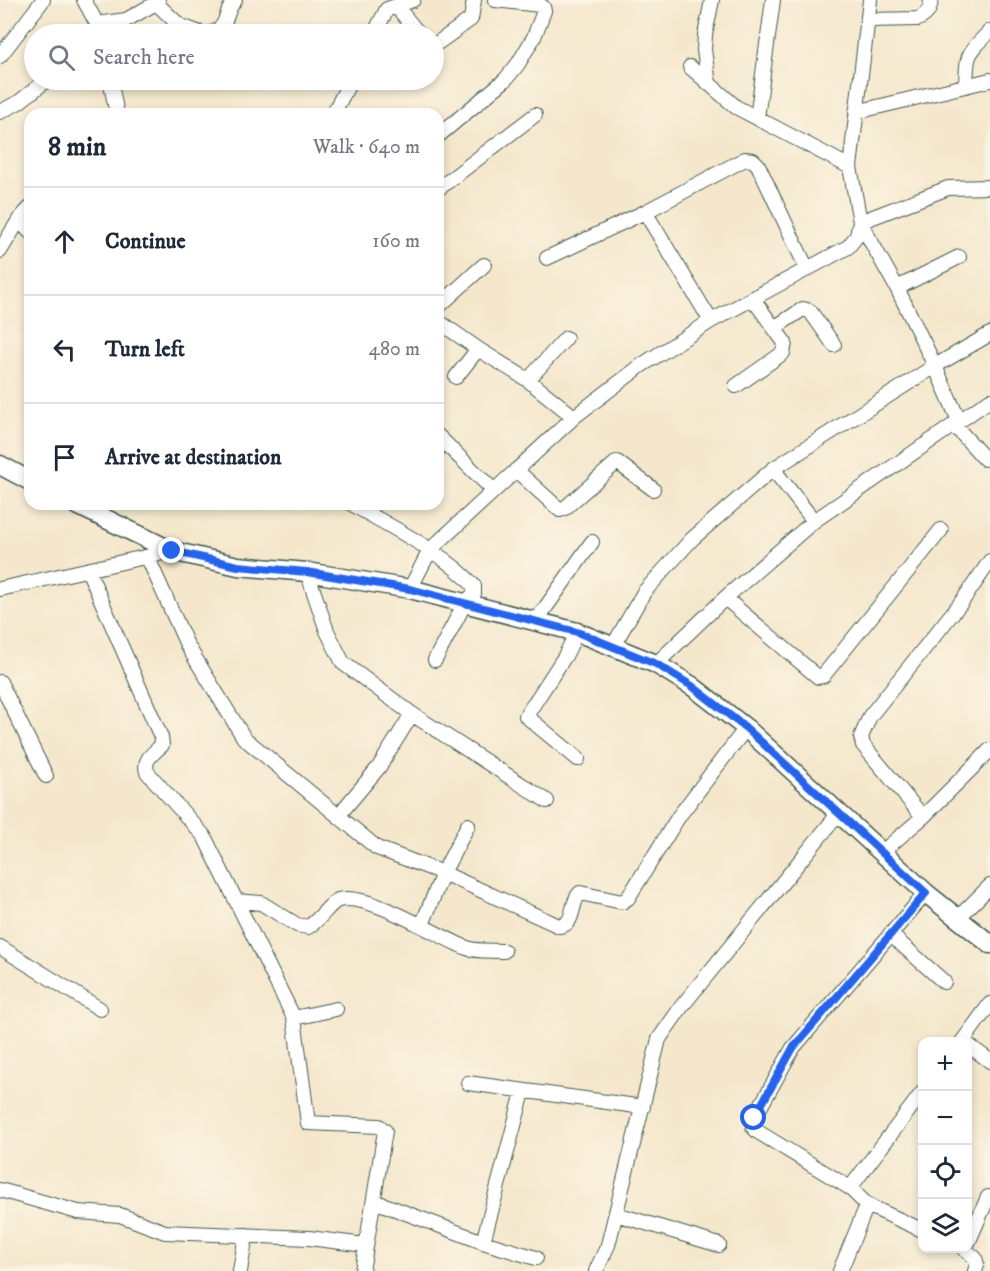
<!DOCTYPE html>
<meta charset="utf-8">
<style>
body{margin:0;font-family:"IM FELL DW Pica",serif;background:#f2f2f3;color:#1f2937}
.controls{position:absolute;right:18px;bottom:18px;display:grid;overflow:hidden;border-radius:12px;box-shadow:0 3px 9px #0003}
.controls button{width:54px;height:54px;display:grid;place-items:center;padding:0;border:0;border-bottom:2px solid #e0e1e3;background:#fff;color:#1f2937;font:30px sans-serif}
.stop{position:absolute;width:18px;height:18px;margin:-14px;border:4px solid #2563eb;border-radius:50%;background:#fff}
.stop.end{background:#2563eb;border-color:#fff;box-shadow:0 2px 6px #0008}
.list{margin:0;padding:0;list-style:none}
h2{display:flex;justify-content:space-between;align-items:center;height:78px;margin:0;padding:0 24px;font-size:26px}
h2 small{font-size:20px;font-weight:400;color:#747a83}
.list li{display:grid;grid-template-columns:39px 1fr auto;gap:18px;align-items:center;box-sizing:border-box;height:108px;padding:0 24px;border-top:2px solid #e0e1e3}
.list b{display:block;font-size:22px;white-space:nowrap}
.list em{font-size:20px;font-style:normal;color:#747a83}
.icon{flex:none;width:33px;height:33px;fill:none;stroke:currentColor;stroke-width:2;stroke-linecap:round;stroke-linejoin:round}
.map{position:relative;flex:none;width:990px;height:1271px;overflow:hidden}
.search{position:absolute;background:#fff;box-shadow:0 3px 9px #0003;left:24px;top:24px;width:420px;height:66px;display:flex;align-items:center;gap:15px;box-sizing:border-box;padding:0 21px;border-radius:33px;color:#747a83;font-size:22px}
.panel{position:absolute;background:#fff;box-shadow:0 3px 9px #0003;left:24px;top:108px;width:420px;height:402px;border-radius:18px}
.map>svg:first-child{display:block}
</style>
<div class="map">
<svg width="990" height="1271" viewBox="0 0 990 1271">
<rect width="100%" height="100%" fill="#fcf5e5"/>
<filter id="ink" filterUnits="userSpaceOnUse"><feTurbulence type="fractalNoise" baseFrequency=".0167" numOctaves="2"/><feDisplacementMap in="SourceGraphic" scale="12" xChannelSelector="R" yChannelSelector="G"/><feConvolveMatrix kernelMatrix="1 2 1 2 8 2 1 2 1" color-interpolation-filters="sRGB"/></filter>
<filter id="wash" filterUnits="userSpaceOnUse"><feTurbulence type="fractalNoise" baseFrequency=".008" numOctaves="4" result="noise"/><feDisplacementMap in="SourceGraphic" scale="24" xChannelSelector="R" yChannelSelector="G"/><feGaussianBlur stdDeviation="1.35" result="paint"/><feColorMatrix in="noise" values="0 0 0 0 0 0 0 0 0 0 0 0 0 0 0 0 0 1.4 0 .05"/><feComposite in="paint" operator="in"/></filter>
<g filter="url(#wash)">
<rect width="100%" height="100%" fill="#f4e7cc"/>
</g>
<g filter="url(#ink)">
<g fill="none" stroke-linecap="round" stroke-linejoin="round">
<g stroke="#3f564b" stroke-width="16">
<path id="minor" d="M 84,0 L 97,24 L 100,34
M 870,0 L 850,167 L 860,222 L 897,288 L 935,366 L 959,421
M 156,3 L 179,25 L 203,34
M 397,7 L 419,34
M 868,20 L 918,19 C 927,15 930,10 931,0
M 97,24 L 126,20 L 156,3 L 158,0
M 206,34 C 230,31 223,13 235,0
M 374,34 L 387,9 L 413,0
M 434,44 L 439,42 L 471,19 L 474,0
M 0,56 L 43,0
M 690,67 L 736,107 L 850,167
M 110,80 L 117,114
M 709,84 L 704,50 L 705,35 L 712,0
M 966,86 C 967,52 967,55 990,31
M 0,112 L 19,102 L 47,80
M 856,112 L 990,80
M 333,114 L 351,80
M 757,118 L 773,0
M 438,136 L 505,80 L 518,64 L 534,37 L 544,11 L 543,7 L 540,5 L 495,0
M 438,189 L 535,115
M 645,212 L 711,321
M 19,220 L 30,232
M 860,222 L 948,188 L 990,187
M 0,251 L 19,220 L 30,208
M 547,258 L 645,212 L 745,159 L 753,160 L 758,165 L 807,269
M 897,288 L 959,257
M 438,307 L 484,265
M 438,321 L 478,349 L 528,380 L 574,417
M 774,328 L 803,309 L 810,311 L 834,345
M 456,377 L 478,349
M 528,380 L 566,338
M 736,386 L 783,353 L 785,343 L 753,299
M 954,425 L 985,459
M 438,436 L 494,491
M 773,469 L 814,521
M 516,470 L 560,510 L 565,508 L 617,462 L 653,489
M 352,504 C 390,527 445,553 474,586 L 474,594 L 465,603 L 435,660
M 148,558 L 187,645 L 244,738 L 377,848 L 443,873 L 559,926 C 576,925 570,902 580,893 L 622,902 L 628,898 L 679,816 L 746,728
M 88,570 L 161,737 L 162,745 C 153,754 143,759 147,772 L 204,836 L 294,1018 L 308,1123 L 379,1126 L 385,1131 L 362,1271
M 307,572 L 327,631 L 343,663 L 412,714 L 547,801
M 0,589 L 172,551
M 410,589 L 430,550 L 574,417 L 642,365 L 711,321 L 848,247 L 857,236 L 860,222
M 725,598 L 818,677 L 823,676 L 941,530
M 536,621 L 592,542
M 577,632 L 565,656 L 526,716 L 578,759
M 613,646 L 644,592 L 692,539 L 773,469 L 935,366 L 990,334
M 656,664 L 725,598 L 814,521 L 990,400
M 0,682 L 46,776
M 338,816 L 379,767 L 412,714
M 923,817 L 863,745 L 861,737 L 870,716 L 963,600 L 990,561
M 882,852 L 923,817 L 990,750
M 236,901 L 261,903 L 297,925 L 308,927 C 319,921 330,903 338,900 C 370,892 436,936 467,948 C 477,952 492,950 504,951
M 958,918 L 990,886
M 422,925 L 443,873 L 468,825
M 890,934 L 944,982
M 0,947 L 100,1009
M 294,1018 L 336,1009
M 962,1042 L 990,1004
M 968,1045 L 990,1061
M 468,1083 L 643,1107
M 850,1188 L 922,1093
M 0,1190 L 78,1212 L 120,1215 L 165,1232 L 309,1238 L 365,1245
M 374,1201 L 483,1242 L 536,1258
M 616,1214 L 719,1245
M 922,1230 L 867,1205 L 850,1188 L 758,1132 L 753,1127 L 754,1118 L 793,1048 L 926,893
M 483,1242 L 523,1092
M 968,1243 L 988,1197
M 963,1248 L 975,1258 L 977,1265 L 975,1271
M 240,1271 L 246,1235
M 596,1271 L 608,1245 L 659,1039 L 682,1006 L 839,813
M 840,1271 L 867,1205"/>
</g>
<g stroke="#3f564b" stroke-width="21">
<path id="secondary" d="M 0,465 L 30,481
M 75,504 L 172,551 L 238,566 L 307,572 L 410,589 L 577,632 L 656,664 L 692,686 L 746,728 L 926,893 L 990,944"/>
</g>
<use href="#minor" stroke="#fff" stroke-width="14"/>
<use href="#secondary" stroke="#fff" stroke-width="18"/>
</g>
</g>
<g fill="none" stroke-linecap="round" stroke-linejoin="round" filter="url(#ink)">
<path stroke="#2563eb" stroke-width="8" d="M 172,551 L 238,566 L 307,572 L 410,589 L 577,632 L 656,664 L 692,686 L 746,728 L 926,893 L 793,1048 L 754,1118"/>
</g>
</svg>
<div class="controls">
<button>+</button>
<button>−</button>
<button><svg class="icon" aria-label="locate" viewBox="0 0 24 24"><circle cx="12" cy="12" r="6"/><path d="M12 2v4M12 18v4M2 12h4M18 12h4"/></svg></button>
<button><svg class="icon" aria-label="layers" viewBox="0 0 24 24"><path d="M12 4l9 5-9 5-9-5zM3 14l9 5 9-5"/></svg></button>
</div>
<div class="stop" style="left:754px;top:1118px"></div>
<div class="stop end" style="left:172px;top:551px"></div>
<div class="search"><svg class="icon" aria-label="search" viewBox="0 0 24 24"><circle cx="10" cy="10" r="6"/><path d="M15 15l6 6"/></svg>Search here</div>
<section class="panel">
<h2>8 min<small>Walk · 640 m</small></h2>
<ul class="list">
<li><svg class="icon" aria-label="ahead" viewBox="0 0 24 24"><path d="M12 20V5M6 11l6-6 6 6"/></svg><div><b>Continue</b></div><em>160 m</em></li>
<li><svg class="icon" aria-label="left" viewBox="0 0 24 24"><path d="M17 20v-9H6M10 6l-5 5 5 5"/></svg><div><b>Turn left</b></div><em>480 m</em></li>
<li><svg class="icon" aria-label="arrive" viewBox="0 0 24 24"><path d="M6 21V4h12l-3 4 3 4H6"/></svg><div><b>Arrive at destination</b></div></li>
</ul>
</section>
</div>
